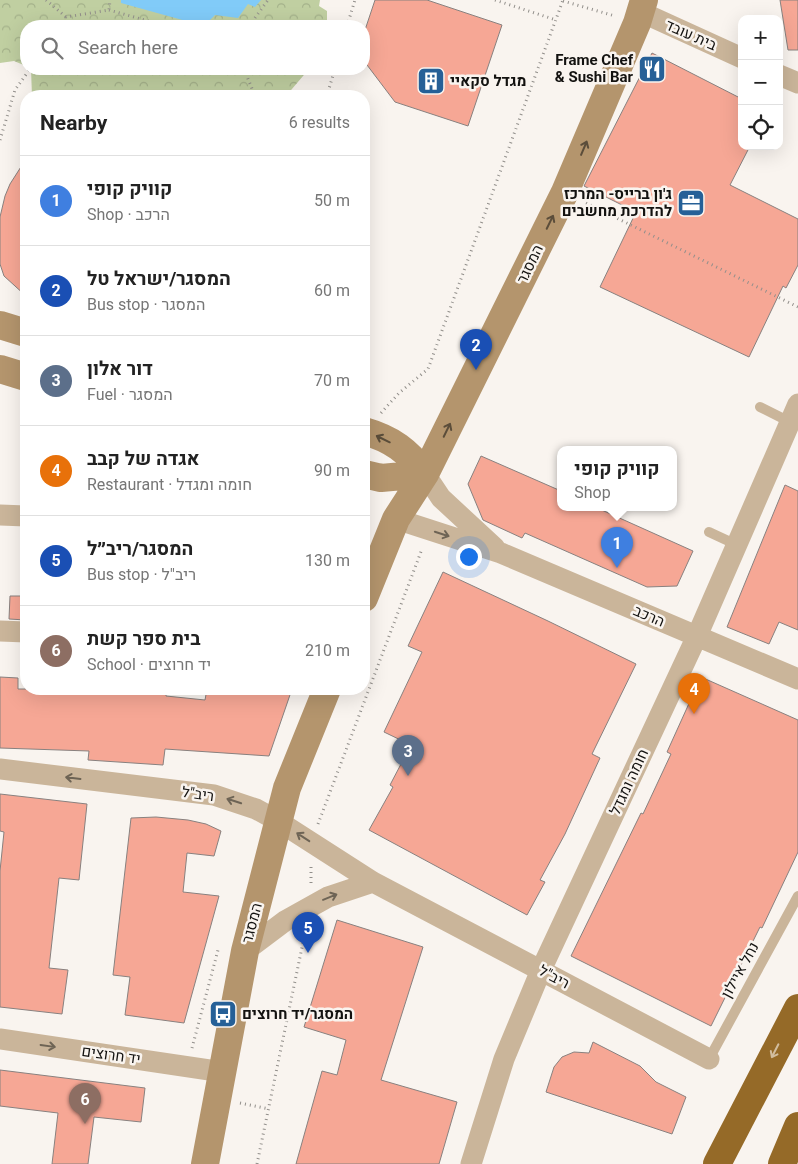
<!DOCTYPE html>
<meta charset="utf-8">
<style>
body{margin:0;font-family:Roboto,Heebo,sans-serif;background:#f2f2f2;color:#222}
.controls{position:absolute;right:15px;top:15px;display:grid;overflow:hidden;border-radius:10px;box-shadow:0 5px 20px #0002}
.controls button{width:45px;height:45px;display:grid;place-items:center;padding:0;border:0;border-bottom:1px solid #e0e0e0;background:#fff;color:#222;font:25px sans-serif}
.you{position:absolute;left:468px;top:556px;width:18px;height:18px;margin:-12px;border:4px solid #fff;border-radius:50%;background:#1a73e8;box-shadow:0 0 0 8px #1a73e833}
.badge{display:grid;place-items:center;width:32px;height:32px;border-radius:50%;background:#266097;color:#fff;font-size:16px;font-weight:700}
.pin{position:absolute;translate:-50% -41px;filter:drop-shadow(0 1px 2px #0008)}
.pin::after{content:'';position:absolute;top:26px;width:18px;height:15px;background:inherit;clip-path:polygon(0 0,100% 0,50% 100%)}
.popup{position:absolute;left:557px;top:446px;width:120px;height:65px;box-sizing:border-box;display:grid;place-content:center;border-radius:10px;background:#fff;filter:drop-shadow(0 1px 4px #0005);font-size:16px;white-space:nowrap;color:#767676}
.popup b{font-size:19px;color:#222}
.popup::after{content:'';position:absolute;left:50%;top:100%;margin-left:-10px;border:10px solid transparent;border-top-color:#fff}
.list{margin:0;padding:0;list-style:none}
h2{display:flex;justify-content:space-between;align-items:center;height:65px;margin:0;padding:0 20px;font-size:21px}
h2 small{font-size:16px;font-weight:400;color:#767676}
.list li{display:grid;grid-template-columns:32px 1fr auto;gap:15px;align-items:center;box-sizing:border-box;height:90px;padding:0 20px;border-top:1px solid #e0e0e0}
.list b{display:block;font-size:19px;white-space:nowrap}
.list p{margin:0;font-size:16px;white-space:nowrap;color:#767676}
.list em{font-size:16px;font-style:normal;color:#767676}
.icon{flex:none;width:28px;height:28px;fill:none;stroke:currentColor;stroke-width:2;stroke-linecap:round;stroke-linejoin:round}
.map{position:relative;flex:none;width:798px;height:1164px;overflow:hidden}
.search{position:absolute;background:#fff;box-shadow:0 5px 20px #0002;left:20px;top:20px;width:350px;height:55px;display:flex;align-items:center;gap:12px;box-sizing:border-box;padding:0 18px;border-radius:20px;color:#767676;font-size:19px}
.panel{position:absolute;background:#fff;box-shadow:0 5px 20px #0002;left:20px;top:90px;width:350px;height:605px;border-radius:20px}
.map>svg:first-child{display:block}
</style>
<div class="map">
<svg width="798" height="1164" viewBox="0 0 798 1164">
<defs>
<pattern id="park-crowns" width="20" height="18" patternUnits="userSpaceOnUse" patternTransform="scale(1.25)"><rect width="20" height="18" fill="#c0cfa1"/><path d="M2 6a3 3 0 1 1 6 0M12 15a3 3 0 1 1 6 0" fill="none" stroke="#a4b18a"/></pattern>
</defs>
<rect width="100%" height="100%" fill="#f9f4ef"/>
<path fill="url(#park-crowns)" d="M 0,0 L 320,0 L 319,6 L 327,11 L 327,26 L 26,26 L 26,66 L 14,61 L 0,63 Z
M 31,69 L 309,69 L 286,96 L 32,96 Z"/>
<path fill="#81cbf8" d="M 121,0 L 261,0 L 255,7 L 248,4 L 238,18 L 215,15 L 204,26 L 121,3 Z"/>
<path fill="#f6a795" stroke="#88817f" d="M 375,0 L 427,0 L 502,25 L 468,126 L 395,102 L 364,61 L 364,33 Z
M 780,0 L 798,0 L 798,50 L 788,50 Z
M 652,53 L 742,99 L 742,146 L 750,146 L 730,185 L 798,219 L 798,265 L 786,288 L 783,286 L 749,357 L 600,287 L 636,212 L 584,186 Z
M 26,159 L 26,296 L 4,276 L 0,264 L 0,217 L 5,196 L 10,184 Z
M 481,456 L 561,491 L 561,507 L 595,507 L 693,551 L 677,586 L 647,587 L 525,533 L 522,538 L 483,520 L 468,484 Z
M 785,485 L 798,491 L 798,630 L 779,622 L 769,644 L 727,627 Z
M 443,572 L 548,621 L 636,664 L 592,754 L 600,758 L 565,834 L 540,880 L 545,882 L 527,915 L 369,830 L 393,787 L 390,785 L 411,745 L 384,732 L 422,652 L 408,646 Z
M 10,596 L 26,596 L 26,620 L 9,619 Z
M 0,677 L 18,678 L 18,689 L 166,689 L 166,696 L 205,700 L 207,689 L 292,689 L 269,756 L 165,749 L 163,765 L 88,760 L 89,751 L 0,748 Z
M 701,677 L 798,720 L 798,852 L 762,928 L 760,927 L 711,1026 L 571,956 L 641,813 L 643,814 L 671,754 L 667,752 Z
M 0,794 L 87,804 L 79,880 L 59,878 L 49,968 L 68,970 L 62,1014 L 0,1007 L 0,871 L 4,832 L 0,831 Z
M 156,817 L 188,820 L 206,824 L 221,831 L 214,856 L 187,853 L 183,892 L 219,896 L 184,1023 L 125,1015 L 130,977 L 113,975 L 131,818 Z
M 337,920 L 423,947 L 381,1080 L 457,1102 L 439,1164 L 296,1164 L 322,1071 L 337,1075 L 346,1040 L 304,1027 Z
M 593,1042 L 640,1066 L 656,1082 L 686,1097 L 672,1134 L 546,1092 L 554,1067 L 562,1057 L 574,1052 L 589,1053 Z
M 0,1070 L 145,1088 L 141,1122 L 94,1117 L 88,1164 L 52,1164 L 58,1113 L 0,1106 Z"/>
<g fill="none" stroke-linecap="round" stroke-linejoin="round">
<path stroke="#928f8b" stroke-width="3" stroke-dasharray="1 4" stroke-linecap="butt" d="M 46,0 L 66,17
M 495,0 L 556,20
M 563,1 L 615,16
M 109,10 L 166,26
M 60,26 L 66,17 L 109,10 L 110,0
M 249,26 L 268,0
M 347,26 L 355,0
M 244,69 L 255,96
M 328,92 L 335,69
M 0,140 L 15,90 L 30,69
M 586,203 L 798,307
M 381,413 L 399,393 L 428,369 L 563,0
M 318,824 L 422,549
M 311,883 L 311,867
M 192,1048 L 218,950
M 240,1103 L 269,1109
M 257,1164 L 305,933"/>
<path stroke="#cab59a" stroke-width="10" d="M 760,407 L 790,422
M 709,532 L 737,545
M 709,1059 L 798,896"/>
<path stroke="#cab59a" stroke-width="21" d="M 641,12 L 742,58
M 779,75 L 798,83
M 425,474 L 441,498 L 495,548
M 0,515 L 26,516
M 396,519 L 501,553 L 798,679
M 0,631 L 26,632
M 0,769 L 214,795 L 256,809 L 278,821 L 373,882 L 709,1059
M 245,951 L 285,921 L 328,897 L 373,882
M 0,1039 L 223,1072
M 471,1164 L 504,1059 L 541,970 L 697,636 L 798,404"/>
<path stroke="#b4956d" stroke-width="28" d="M 0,325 L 26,333
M 0,369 L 26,377
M 364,431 C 392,439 408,451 425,474
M 364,474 L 381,478 L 425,474
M 364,598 L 396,519 L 425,474 L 565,192 L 637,23 L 644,0
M 205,1164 L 245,951 L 287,788 L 327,689"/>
<path stroke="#956a28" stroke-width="28" d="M 717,1164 L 798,1008
M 782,1164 L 798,1126"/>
</g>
<defs><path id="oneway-shaft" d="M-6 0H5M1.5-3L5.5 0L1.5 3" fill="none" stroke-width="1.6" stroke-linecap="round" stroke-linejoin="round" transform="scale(1.25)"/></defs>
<g stroke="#5b4d3a">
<use href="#oneway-shaft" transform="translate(584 148) rotate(-67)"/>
<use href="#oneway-shaft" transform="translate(550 222) rotate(-64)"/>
<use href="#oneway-shaft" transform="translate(447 430) rotate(-64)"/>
<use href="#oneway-shaft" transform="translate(383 439) rotate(-154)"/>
</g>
<g stroke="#6e6455">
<use href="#oneway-shaft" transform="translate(442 534) rotate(18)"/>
<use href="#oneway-shaft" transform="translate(73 778) rotate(-173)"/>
<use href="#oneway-shaft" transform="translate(234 801) rotate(-162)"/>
<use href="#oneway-shaft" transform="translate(303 837) rotate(-147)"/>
<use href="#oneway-shaft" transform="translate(330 897) rotate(-22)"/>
<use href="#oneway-shaft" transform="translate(48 1046) rotate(8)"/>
</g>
<use stroke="#d1bd9f" href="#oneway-shaft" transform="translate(775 1051) rotate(117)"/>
<defs>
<g id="restaurant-square" transform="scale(1.4375)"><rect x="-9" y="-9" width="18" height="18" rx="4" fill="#266097" stroke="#f9f4ef"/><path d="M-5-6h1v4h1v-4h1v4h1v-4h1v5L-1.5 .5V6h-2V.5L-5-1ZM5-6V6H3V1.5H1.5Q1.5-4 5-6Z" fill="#fff"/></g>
<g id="building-square" transform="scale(1.4375)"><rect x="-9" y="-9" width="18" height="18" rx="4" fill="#266097" stroke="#f9f4ef"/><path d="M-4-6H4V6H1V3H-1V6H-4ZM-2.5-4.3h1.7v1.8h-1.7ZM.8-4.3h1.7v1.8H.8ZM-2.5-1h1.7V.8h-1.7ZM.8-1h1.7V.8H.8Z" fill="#fff"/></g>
<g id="office-square" transform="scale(1.4375)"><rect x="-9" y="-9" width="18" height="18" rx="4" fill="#266097" stroke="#f9f4ef"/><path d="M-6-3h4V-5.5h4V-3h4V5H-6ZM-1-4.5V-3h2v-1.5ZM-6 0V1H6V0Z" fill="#fff"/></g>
<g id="bus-square" transform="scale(1.4375)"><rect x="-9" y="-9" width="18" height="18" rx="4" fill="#266097" stroke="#f9f4ef"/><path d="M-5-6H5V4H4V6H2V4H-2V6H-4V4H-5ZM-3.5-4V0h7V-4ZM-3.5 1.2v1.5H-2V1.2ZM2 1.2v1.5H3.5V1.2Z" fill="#fff"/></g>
</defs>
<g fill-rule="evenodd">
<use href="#restaurant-square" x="652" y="69"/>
<use href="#building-square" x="431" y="81"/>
<use href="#office-square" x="691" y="203"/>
<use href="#bus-square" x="223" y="1014"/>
</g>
<g text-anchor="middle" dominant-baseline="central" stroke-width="5" stroke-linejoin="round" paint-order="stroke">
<g font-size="15" fill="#131210" stroke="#f9f4ef">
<text transform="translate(691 35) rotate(24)">בית עובד</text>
<text transform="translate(530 264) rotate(-64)">המסגר</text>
<text transform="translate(649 616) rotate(23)">הרכב</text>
<text transform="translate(629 782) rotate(-65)">חומה ומגדל</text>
<text transform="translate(198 794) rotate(8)">ריב"ל</text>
<text transform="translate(252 923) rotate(-75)">המסגר</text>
<text transform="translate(740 970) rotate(-61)">נחל איילון</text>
<text transform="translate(554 977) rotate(28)">ריב"ל</text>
<text transform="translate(111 1055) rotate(8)">יד חרוצים</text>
</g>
<g font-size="15" font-weight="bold" fill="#131210" stroke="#f9f4ef" text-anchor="end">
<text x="633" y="60">Frame Chef<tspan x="633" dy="17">&amp; Sushi Bar</tspan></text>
<text x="450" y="81" text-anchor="start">מגדל סקאיי</text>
<text x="672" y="194">ג'ון ברייס- המרכז<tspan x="672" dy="17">להדרכת מחשבים</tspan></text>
<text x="242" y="1014" text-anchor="start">המסגר/יד חרוצים</text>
</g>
</g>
</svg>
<div class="controls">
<button>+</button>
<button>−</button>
<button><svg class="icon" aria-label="locate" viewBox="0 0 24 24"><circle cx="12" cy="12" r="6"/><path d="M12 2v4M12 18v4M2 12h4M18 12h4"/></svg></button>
</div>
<div class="you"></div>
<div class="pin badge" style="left:617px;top:568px;background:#3f7fe0">1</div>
<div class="popup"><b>קוויק קופי</b>Shop</div>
<div class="pin badge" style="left:476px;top:370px;background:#1a4fb4">2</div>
<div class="pin badge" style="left:408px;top:776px;background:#5c6f8a">3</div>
<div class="pin badge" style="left:694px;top:714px;background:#e8710a">4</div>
<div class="pin badge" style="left:308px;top:953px;background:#1a4fb4">5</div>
<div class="pin badge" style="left:85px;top:1124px;background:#8d6e63">6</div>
<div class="search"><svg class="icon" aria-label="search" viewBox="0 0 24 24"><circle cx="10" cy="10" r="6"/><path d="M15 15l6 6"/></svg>Search here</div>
<section class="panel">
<h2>Nearby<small>6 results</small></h2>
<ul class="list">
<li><span class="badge" style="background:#3f7fe0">1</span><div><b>קוויק קופי</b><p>Shop · הרכב</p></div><em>50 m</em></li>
<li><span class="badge" style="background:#1a4fb4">2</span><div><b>המסגר/ישראל טל</b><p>Bus stop · המסגר</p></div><em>60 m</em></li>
<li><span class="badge" style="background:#5c6f8a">3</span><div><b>דור אלון</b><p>Fuel · המסגר</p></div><em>70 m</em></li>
<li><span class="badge" style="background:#e8710a">4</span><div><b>אגדה של קבב</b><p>Restaurant · חומה ומגדל</p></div><em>90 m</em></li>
<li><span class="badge" style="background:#1a4fb4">5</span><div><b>המסגר/ריב״ל</b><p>Bus stop · ריב&quot;ל</p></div><em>130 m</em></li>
<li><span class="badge" style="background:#8d6e63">6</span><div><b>בית ספר קשת</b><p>School · יד חרוצים</p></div><em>210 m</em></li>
</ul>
</section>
</div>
